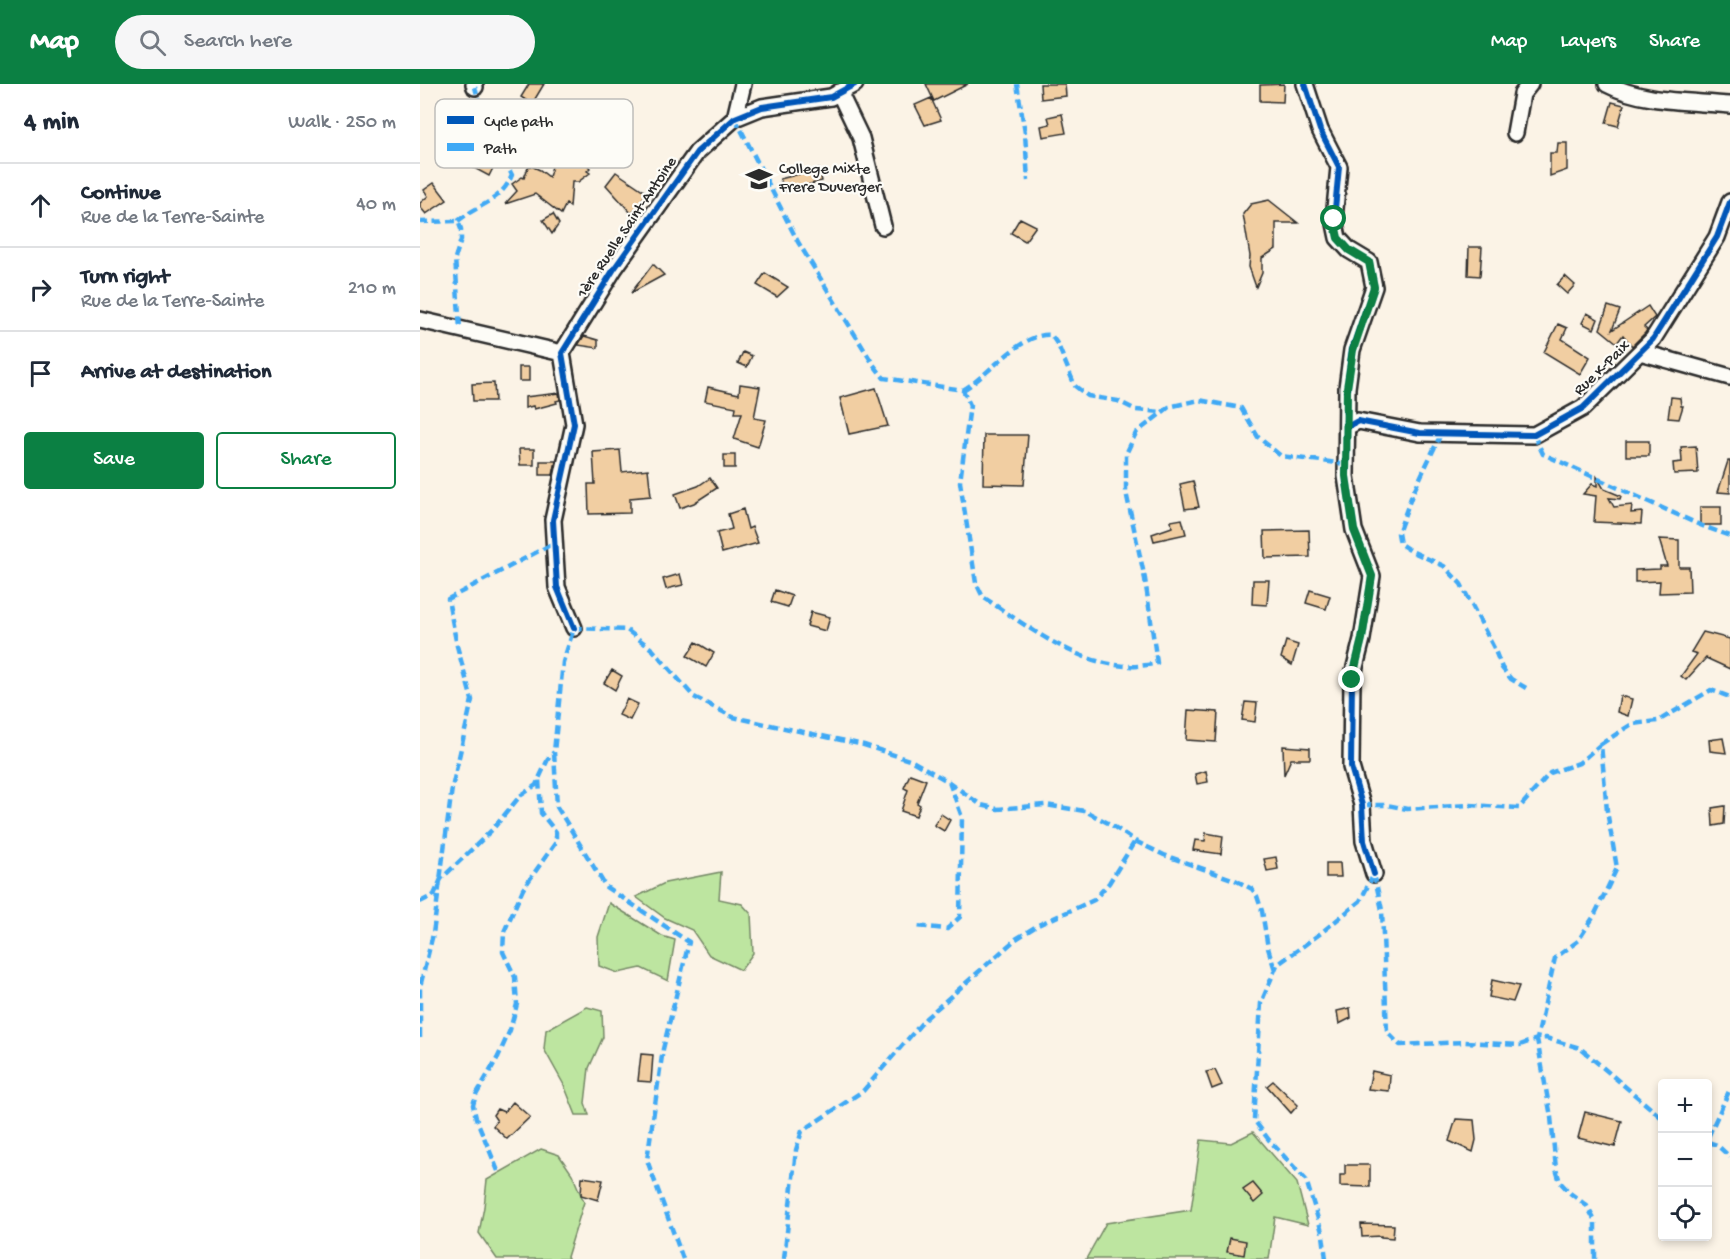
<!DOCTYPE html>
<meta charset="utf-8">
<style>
body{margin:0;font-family:"Gochi Hand",sans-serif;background:#f6f6f7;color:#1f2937}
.controls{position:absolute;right:18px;bottom:18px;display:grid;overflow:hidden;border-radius:6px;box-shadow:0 3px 9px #0003}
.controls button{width:54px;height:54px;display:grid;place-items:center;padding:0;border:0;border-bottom:2px solid #e0e1e3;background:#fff;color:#1f2937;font:30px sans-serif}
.stop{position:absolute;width:18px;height:18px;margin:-14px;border:4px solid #0b8043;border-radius:50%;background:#fff}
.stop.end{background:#0b8043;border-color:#fff;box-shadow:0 2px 6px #0008}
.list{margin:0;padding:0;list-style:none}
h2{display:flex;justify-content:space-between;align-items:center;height:78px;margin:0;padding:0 24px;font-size:26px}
h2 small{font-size:20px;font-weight:400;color:#747a83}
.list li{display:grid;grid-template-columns:39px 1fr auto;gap:18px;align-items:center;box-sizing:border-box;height:84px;padding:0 24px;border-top:2px solid #e0e1e3}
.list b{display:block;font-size:22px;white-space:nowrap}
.list p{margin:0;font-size:20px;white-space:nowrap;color:#747a83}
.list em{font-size:20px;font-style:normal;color:#747a83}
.actions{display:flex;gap:12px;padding:18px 24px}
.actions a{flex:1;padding:14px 0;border:2px solid #0b8043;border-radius:6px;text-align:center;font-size:21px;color:#0b8043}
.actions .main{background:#0b8043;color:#fff}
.icon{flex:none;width:33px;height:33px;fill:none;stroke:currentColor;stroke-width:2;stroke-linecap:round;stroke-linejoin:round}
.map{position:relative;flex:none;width:1310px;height:1175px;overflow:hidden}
header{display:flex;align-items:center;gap:36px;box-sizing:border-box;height:84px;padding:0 30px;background:#0b8043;color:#fff}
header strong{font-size:28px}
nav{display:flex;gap:33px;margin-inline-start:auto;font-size:21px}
.search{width:420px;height:54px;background:#f6f6f7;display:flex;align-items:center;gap:15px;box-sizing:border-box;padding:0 21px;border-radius:33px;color:#747a83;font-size:22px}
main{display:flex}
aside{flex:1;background:#fff}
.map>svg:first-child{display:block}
</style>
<header>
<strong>Map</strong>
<div class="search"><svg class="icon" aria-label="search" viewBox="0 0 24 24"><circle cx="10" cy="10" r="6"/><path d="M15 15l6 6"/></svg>Search here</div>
<nav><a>Map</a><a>Layers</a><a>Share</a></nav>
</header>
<main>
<aside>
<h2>4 min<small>Walk · 250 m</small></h2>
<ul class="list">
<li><svg class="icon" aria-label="ahead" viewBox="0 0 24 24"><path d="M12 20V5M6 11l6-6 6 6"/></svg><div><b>Continue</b><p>Rue de la Terre-Sainte</p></div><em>40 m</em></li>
<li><svg class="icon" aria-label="right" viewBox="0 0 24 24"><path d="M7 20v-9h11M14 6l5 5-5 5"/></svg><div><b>Turn right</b><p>Rue de la Terre-Sainte</p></div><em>210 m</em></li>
<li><svg class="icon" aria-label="arrive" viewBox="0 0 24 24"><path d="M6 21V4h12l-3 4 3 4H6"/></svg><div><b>Arrive at destination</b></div></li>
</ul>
<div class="actions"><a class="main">Save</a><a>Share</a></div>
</aside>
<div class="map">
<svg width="1310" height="1175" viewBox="0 0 1310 1175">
<rect width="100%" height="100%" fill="#fbf3e6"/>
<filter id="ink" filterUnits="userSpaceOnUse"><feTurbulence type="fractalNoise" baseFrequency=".0167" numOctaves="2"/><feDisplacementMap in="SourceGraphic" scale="12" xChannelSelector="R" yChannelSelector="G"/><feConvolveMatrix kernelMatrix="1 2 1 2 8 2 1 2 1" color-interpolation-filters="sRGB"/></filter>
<g filter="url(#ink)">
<path fill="#bde5a0" stroke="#748866" stroke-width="1.5" d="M 301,788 L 299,815 L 322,820 L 331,830 L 333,869 L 321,886 L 289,871 L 272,846 L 245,834 L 216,813 L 245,799 Z
M 189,819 L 242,852 L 255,856 L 248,897 L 221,884 L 198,889 L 179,882 L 178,853 Z
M 167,923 L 182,927 L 183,953 L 169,984 L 165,1019 L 169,1031 L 156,1031 L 144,1001 L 124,965 L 126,946 Z
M 833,1048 L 877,1099 L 888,1141 L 855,1133 L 849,1175 L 666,1175 L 686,1139 L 771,1126 L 781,1056 L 811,1059 Z
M 121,1065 L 139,1071 L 152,1090 L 164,1118 L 147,1173 L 148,1175 L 77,1175 L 59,1149 L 64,1123 L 67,1096 Z"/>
<path fill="#f1cea2" stroke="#2b2b2b" stroke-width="1.5" d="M 109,0 L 124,0 L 112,20 L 101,13 Z
M 506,0 L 548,0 L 514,17 Z
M 620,0 L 645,0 L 646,12 L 621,15 Z
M 864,0 L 863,18 L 840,17 L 840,1 Z
M 511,14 L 521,36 L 505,41 L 495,21 Z
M 1192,18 L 1204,21 L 1198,42 L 1186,39 Z
M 642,30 L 646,49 L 623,53 L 621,42 L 630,40 L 628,33 Z
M 131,48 L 160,76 L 162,74 L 170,84 L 167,87 L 170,89 L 158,98 L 152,98 L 150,123 L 146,120 L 141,130 L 115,110 L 85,120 L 97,107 L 92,100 L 102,93 L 104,94 L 109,81 L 120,86 L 129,93 L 136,68 L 126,63 Z
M 1138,59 L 1147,59 L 1147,86 L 1130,92 L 1130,69 L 1137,69 Z
M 62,68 L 77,76 L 69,92 L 54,84 Z
M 399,85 L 402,97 L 366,107 L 360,95 Z
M 196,88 L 227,109 L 212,130 L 186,101 Z
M 14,99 L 27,116 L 6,130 L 0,123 L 0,119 L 8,112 L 4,106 Z
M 849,116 L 878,139 L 856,139 L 856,165 L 842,174 L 842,189 L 836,203 L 829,183 L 830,172 L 823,130 L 831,120 Z
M 133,130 L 139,140 L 132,150 L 123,136 Z
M 600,134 L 616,142 L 605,157 L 591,149 Z
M 1049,163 L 1062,163 L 1060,192 L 1048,191 Z
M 233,180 L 244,191 L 211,209 Z
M 345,189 L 368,203 L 357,213 L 337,201 Z
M 1145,192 L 1155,201 L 1147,210 L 1137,201 Z
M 1188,222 L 1200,226 L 1192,246 L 1228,222 L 1235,233 L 1224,243 L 1227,246 L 1225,249 L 1212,262 L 1203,251 L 1197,259 L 1180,245 Z
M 1167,229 L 1178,235 L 1174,245 L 1162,239 Z
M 1138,240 L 1147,244 L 1142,255 L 1170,273 L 1160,290 L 1124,268 Z
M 164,252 L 178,256 L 178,264 L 158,261 Z
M 323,268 L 332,272 L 327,283 L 318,279 Z
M 99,283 L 109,283 L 109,297 L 99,297 Z
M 74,299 L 75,317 L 53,317 L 52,300 Z
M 320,300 L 340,303 L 334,334 L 346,336 L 338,363 L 314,355 L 322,329 L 315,329 L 316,323 L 285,317 L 288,303 L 319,310 Z
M 456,304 L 468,342 L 429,350 L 420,314 Z
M 139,309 L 140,316 L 136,317 L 137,319 L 114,325 L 113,322 L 105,324 L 105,313 Z
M 1251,313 L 1260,314 L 1261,322 L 1263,322 L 1259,335 L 1248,334 Z
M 564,351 L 608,351 L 604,401 L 563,400 Z
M 1206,357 L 1229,357 L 1229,372 L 1206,372 Z
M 1276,362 L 1278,389 L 1254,390 L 1253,379 L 1262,378 L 1261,363 Z
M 99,365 L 114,365 L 114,381 L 100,381 Z
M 200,366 L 202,388 L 228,385 L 231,412 L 210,414 L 210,429 L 169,430 L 168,400 L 175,400 L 173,368 Z
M 304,371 L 315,371 L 315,384 L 304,384 Z
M 120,377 L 136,377 L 133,391 L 120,391 Z
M 1308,377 L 1310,377 L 1310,409 L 1298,408 Z
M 1177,393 L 1184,405 L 1201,412 L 1200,415 L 1189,414 L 1194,423 L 1212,421 L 1211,429 L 1222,428 L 1221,440 L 1174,438 L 1176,412 L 1163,410 L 1172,400 L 1177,402 Z
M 290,394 L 297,404 L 274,419 L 260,424 L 255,410 L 278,402 Z
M 773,397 L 779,423 L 765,425 L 760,400 Z
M 1280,423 L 1301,423 L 1301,441 L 1280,441 Z
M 323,425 L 328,445 L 332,443 L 338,459 L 302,469 L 297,449 L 312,445 L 308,430 Z
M 762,435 L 766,450 L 734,457 L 732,450 L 752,443 L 751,437 Z
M 889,446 L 890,473 L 845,474 L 844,447 Z
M 1239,455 L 1259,456 L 1259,483 L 1269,483 L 1270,508 L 1239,509 L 1240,497 L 1215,498 L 1215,486 L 1240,485 L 1240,482 L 1247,482 Z
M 260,490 L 263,501 L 246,505 L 243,495 Z
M 833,496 L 849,496 L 847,521 L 832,520 Z
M 355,506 L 372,512 L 368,523 L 351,518 Z
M 890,506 L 910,512 L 906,525 L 886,519 Z
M 391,528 L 410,533 L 406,547 L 387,542 Z
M 1283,548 L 1310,555 L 1310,585 L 1286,574 L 1266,596 L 1261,592 L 1277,570 L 1271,568 Z
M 866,557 L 878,561 L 872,581 L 861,574 Z
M 276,558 L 294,569 L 286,583 L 267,572 Z
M 192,586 L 202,592 L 195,606 L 184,599 Z
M 1200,612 L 1212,615 L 1208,632 L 1197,628 Z
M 207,615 L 218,620 L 210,636 L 199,631 Z
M 825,618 L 837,619 L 835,638 L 822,636 Z
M 768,626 L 798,628 L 796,658 L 766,656 Z
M 1303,654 L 1306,669 L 1290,667 L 1289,656 Z
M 863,662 L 890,664 L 890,675 L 871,675 L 864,691 Z
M 786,687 L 788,698 L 777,700 L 775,690 Z
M 490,690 L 506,696 L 497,719 L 500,721 L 496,732 L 481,727 L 488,706 L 484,704 Z
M 1305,722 L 1304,740 L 1293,742 L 1292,724 Z
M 521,730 L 530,736 L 524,747 L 514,741 Z
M 786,749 L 803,752 L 801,770 L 773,766 L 775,756 L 785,757 Z
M 856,773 L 858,785 L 847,787 L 844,775 Z
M 906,779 L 920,779 L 921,793 L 906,793 Z
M 1072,896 L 1099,902 L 1093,918 L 1069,913 Z
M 930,924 L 931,934 L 919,940 L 917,927 Z
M 221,970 L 233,971 L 231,998 L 218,997 Z
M 795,986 L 802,1001 L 792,1005 L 786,988 Z
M 952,987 L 970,991 L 969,1007 L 948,1005 Z
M 853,997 L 878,1021 L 871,1029 L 847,1002 Z
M 93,1018 L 110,1033 L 87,1055 L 73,1042 L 77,1037 L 73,1031 L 77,1025 L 84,1028 Z
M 1165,1028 L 1202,1037 L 1195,1063 L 1158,1054 Z
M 1036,1035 L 1054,1036 L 1056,1056 L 1053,1068 L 1029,1057 Z
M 925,1081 L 950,1081 L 950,1103 L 920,1102 L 920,1091 L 925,1091 Z
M 162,1093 L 183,1096 L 178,1116 L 161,1111 Z
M 833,1099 L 843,1111 L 834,1119 L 823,1106 Z
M 941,1140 L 974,1141 L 973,1154 L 961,1153 L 961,1152 L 942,1153 Z
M 810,1154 L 826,1157 L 824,1171 L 807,1168 Z"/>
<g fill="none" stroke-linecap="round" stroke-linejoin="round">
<g stroke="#2b2b2b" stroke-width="20">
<path id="minor" d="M 54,0 L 55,3
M 885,0 L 900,46 L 919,83 L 914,135 L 918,154 L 929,166 L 949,178 L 954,203 L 932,266 L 927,304 L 926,392 L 934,446 L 952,492 L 942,555 L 932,595 L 931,683 L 942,721 L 944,757 L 954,790
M 1187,0 C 1223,19 1269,17 1310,21
M 419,8 L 441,54 L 463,142
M 315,34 L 323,0
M 1095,49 L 1102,10 L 1110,0
M 0,236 L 142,269
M 1220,268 L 1310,293
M 927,343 L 938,337 L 1000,349 L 1114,351 L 1163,324 L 1233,255 L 1297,153 L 1310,118
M 154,544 L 137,503 L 133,436 L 154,340 L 142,269 L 194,185 L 277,68 L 315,34 L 342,23 L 411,13 L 435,0"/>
</g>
<use href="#minor" stroke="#fdfcf7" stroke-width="15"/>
<path stroke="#3fa9f5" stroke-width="4.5" stroke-dasharray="9 4.5" stroke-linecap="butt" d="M 597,0 L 605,49 L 608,97
M 315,34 L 378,158 L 453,280 L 464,294 L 543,306 L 550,321 L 540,398 L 556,499 L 563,513 C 613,546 674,595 737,579 L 725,495 L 706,408 L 706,370 L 716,349 L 749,323 L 779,316 L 821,324 L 838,353 L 861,372 L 926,380
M 38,137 C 60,119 81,118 92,91 L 64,38 L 55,3
M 0,138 L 38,137 L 41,145 L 41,156 L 35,174 L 40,245
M 543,306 C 568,292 601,248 631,251 L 638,261 L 655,302 L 668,312 L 698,317 L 716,326 L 742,328
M 1021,350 L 992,411 L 978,449 L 980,460 L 991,467 L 1024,482 L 1041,500 L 1074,564 L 1082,584 L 1091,595 L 1106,604
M 1114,351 L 1123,370 L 1280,441 L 1310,452
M 529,698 L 561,721 L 578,725 L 625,721 L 665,727 L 690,740 L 715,757 L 744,771 L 815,796 L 832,805 L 837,812 L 842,827 L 848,864 L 855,886
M 942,721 L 967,721 L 987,725 L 1049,721 L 1099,724 L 1130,689 L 1159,679 L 1181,660
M 954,790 L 962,826 L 967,948 L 980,961 L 1045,958 L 1100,961 L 1117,955 L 1135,874 L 1158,857 L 1174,832 L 1197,784 L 1187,727 L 1181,660 L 1212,640 L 1238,637 L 1291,606 L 1310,613
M 0,818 L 14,811 L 21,795 L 72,746 L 100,712 L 116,701 L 129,673 L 134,668
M 0,954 L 0,903 L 13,850 L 32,704 L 52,616 L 37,562 L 28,515 L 134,459
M 1288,1053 L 1310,1005
M 1288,1058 L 1297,1061 L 1310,1073
M 78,1087 L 56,1034 L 53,1021 L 56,1011 L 78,973 L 90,946 L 97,920 L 95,893 L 83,868 L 84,848 L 103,805 L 136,758 L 136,748 L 121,729 L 119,695
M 263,1175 L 227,1076 L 243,965 L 269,858 L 186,803 L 137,723 L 134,668 L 143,578 L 154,544 L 207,546 L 233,566 L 274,613 L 313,633 L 444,661 L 492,677 L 529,698 L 542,733 L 540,833 L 527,845 L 496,842
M 364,1175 L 376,1066 L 382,1047 L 443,1007 L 506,934 L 596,855 L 618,841 L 674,816 L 689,799 L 715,757
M 906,1175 L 903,1151 L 886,1096 L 849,1056 L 834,1036 L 841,919 L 857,881 L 901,849 L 940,817 L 954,790
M 1175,1175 L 1175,1137 L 1167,1122 L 1150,1109 L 1140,1098 L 1136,1085 L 1131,1033 L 1117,955 L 1126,954 L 1160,964 L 1242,1034"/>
<g stroke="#fdfcf7" stroke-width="10">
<path id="cycleway" d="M 885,0 L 900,46 L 919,83 L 914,135 L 918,154 L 929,166 L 949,178 L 954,203 L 932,266 L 927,304 L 926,392 L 934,446 L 952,492 L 942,555 L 932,595 L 931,683 L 942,721 L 944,757 L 954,790
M 927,343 L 938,337 L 1000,349 L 1114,351 L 1163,324 L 1233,255 L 1297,153 L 1310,118
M 154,544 L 137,503 L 133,436 L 154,340 L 142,269 L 194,185 L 277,68 L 315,34 L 342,23 L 411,13 L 435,0"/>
</g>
<use href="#cycleway" stroke="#0057b8" stroke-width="6"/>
</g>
</g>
<g fill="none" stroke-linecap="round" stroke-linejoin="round" filter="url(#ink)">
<path stroke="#0b8043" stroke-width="8" d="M 914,135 L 918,154 L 929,166 L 949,178 L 954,203 L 933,266 L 927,304 L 926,392 L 934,446 L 952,492 L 942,555 L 932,596"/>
</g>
<defs>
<g id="school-bare" transform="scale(2.07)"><path d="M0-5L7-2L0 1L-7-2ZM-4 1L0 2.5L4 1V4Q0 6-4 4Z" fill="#2b2b2b" stroke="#fdfcf7" stroke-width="2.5" paint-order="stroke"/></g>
</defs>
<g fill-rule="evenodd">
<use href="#school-bare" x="339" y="95"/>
</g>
<g text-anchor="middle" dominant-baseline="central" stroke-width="4.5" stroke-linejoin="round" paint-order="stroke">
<g font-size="16" fill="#2b2b2b" stroke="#fdfcf7" text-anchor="start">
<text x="359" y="86">College Mixte<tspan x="359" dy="18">Frere Duverger</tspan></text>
</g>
<g font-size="16" fill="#2b2b2b" stroke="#fdfcf7">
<text transform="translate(208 144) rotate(-56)">1ère Ruelle Saint-Antoine</text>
<text transform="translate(1183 285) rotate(-44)">Rue K-Paix</text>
</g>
</g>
<rect x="15" y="15" width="198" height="69" rx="9" fill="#fdfcf7" stroke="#bebdba" stroke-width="1.5"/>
<rect x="27" y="32" width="27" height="8" fill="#0057b8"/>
<rect x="27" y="59" width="27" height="8" fill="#3fa9f5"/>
<g font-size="16" fill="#2b2b2b">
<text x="64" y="42">Cycle path</text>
<text x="64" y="69">Path</text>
</g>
</svg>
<div class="controls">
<button>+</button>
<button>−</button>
<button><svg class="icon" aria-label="locate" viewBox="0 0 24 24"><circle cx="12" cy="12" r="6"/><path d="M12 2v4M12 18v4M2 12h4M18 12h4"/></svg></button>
</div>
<div class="stop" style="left:914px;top:135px"></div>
<div class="stop end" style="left:932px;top:596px"></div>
</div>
</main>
